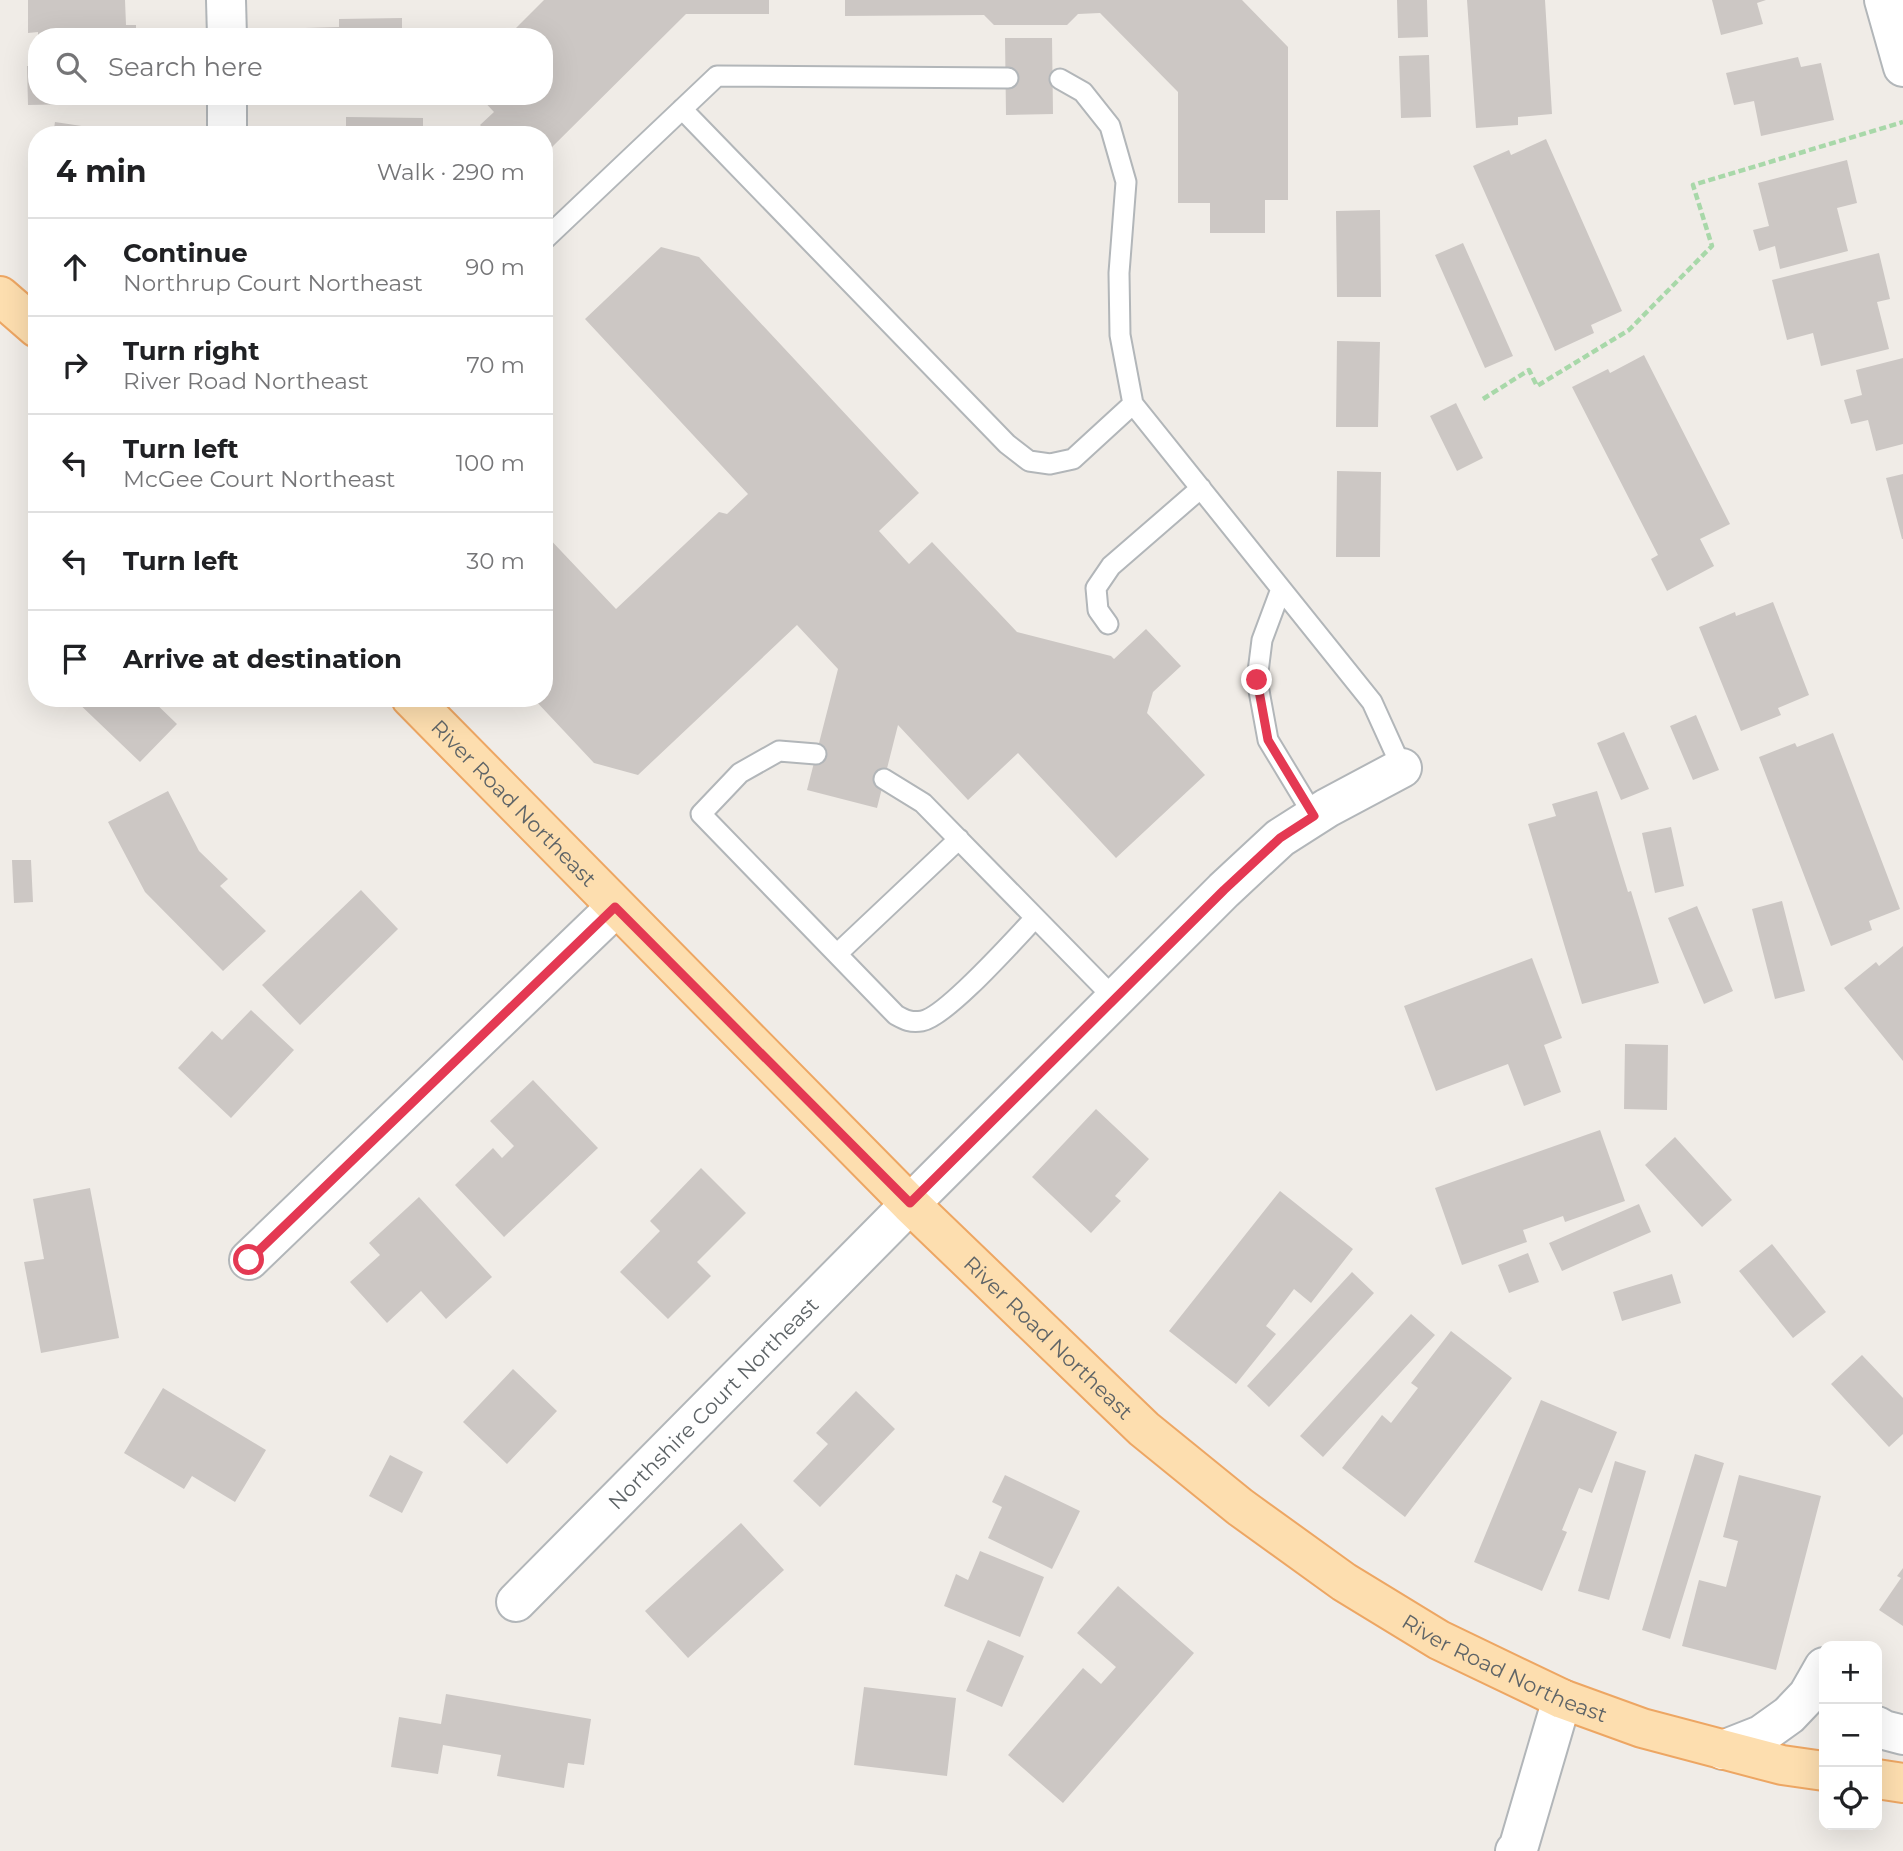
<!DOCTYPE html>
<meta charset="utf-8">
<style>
body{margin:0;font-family:Montserrat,sans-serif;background:#f2f2f2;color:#202124}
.controls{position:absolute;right:21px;bottom:21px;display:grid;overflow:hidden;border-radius:14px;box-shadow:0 7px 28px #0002}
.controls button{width:63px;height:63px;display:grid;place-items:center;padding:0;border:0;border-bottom:2px solid #e0e0e0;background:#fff;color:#202124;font:35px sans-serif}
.stop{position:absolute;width:21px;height:21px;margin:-16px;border:5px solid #e43953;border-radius:50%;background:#fff}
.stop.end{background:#e43953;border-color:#fff;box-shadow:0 2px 7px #0008}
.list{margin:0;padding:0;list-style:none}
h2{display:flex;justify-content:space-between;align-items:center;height:91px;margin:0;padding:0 28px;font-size:30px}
h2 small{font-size:23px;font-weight:400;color:#757577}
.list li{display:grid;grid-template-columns:46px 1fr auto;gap:21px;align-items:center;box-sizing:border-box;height:98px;padding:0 28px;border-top:2px solid #e0e0e0}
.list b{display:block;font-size:26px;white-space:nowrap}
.list p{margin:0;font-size:23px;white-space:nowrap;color:#757577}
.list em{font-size:23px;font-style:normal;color:#757577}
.icon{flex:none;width:38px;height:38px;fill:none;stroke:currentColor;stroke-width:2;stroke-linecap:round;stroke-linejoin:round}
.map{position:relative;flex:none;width:1903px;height:1851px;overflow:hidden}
.search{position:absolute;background:#fff;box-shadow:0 7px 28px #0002;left:28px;top:28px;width:525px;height:77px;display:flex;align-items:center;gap:18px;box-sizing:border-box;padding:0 24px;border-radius:28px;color:#757577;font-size:26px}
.panel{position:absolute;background:#fff;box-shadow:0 7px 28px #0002;left:28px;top:126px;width:525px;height:581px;border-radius:28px}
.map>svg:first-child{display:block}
</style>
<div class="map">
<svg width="1903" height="1851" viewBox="0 0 1903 1851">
<rect width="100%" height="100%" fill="#f0ece7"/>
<path fill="#ccc7c4" d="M 28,0 L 125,0 L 126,25 L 136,25 L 136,37 L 38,37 L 38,32 L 28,33 Z
M 544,0 L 769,0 L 769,14 L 686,14 L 544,155 L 544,135 L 490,135 L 480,125 L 494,112 L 479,96 L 544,96 L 544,37 L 507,37 Z
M 845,0 L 1242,0 L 1288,47 L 1288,200 L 1265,200 L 1265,233 L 1210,233 L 1210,203 L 1178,203 L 1178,92 L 1100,13 L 1078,14 L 1067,25 L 994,25 L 984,15 L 845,16 Z
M 1397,0 L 1427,0 L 1428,37 L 1398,38 Z
M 1467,0 L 1545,0 L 1552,114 L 1518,117 L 1518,125 L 1476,128 Z
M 1712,0 L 1766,0 L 1757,3 L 1763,24 L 1721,35 Z
M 402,18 L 402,37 L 305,37 L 305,28 L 339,27 L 339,19 Z
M 1005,38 L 1052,38 L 1053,114 L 1006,115 Z
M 1429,55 L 1431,117 L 1401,118 L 1399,56 Z
M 1798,57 L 1801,67 L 1821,63 L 1834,120 L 1761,136 L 1754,101 L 1734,105 L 1726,73 Z
M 27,66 L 37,66 L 37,96 L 125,96 L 125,103 L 28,105 Z
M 346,117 L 423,118 L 423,135 L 346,135 Z
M 55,122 L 128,133 L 128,135 L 53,135 Z
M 1546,139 L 1622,311 L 1591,325 L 1594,333 L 1555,351 L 1473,166 L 1509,150 L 1511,155 Z
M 1847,160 L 1857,203 L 1837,208 L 1848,251 L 1780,269 L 1775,246 L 1759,251 L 1753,230 L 1769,226 L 1758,183 Z
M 1380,210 L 1381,297 L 1337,297 L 1336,211 Z
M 1463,243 L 1513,356 L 1485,368 L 1435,255 Z
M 661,247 L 699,257 L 919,493 L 879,531 L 909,564 L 932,542 L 1017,632 L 1111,656 L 1114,659 L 1146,629 L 1181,666 L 1153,692 L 1147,713 L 1205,775 L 1116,858 L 1018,753 L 968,800 L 898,725 L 877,808 L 807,790 L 838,669 L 797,625 L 638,775 L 594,763 L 533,698 L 544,698 L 544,533 L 616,609 L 719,512 L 727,514 L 748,494 L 585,319 Z
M 1879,253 L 1890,299 L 1877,302 L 1889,349 L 1821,366 L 1813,333 L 1787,340 L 1772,280 Z
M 1337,341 L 1380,342 L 1378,427 L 1336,427 Z
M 1644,355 L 1730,524 L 1700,539 L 1714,566 L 1667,591 L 1651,559 L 1658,555 L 1572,387 L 1608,369 L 1610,373 Z
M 1903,358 L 1903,444 L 1876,451 L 1868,420 L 1851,424 L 1844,400 L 1862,395 L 1856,370 Z
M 1456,403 L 1483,458 L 1457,471 L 1430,416 Z
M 1337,471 L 1381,472 L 1380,557 L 1336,557 Z
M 1903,474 L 1903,539 L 1902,539 L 1886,478 Z
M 1773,602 L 1809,695 L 1778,708 L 1781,715 L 1741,731 L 1699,627 L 1735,612 L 1736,616 Z
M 73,698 L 150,698 L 177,724 L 140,762 Z
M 1696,715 L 1719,770 L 1693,780 L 1670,726 Z
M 1624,732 L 1649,789 L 1621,800 L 1597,743 Z
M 1833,733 L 1900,909 L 1869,921 L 1872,930 L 1831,946 L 1759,757 L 1795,743 L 1797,747 Z
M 168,791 L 199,851 L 228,879 L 220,886 L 266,931 L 223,971 L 145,892 L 108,822 Z
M 1597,791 L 1628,892 L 1631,891 L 1659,983 L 1582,1004 L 1528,824 L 1556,816 L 1552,804 Z
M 1671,827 L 1684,886 L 1655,893 L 1642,833 Z
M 12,860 L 31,860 L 33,902 L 14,903 Z
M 361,890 L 398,929 L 300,1025 L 262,985 Z
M 1782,901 L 1805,991 L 1775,999 L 1752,909 Z
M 1697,906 L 1733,991 L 1704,1004 L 1668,918 Z
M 1903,946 L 1903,1061 L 1844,988 L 1876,962 L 1879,966 Z
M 1532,958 L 1562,1038 L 1544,1045 L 1561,1092 L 1524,1106 L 1508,1064 L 1436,1091 L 1404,1006 Z
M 251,1010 L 294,1050 L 231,1118 L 178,1068 L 212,1031 L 222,1040 Z
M 1625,1044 L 1668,1045 L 1667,1110 L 1624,1109 Z
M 533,1080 L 598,1148 L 504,1237 L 455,1185 L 493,1148 L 502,1158 L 514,1146 L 490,1121 Z
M 1096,1109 L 1149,1159 L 1115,1196 L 1121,1201 L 1091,1233 L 1032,1177 Z
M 1600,1130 L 1625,1201 L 1565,1222 L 1563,1216 L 1523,1230 L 1527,1242 L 1462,1265 L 1435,1188 Z
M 1675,1137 L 1732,1200 L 1702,1227 L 1645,1165 Z
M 701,1168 L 746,1213 L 697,1262 L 711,1276 L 668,1319 L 620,1272 L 660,1231 L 650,1221 Z
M 90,1188 L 119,1338 L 41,1353 L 24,1262 L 44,1259 L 33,1199 Z
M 1280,1191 L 1353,1249 L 1311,1303 L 1294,1289 L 1266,1326 L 1276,1334 L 1236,1384 L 1169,1331 Z
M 419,1197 L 492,1277 L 446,1319 L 421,1291 L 387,1323 L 350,1282 L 380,1255 L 369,1243 Z
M 1639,1204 L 1651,1232 L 1562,1271 L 1549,1243 Z
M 1772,1244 L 1826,1312 L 1793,1338 L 1739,1271 Z
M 1528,1253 L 1539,1282 L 1509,1293 L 1498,1265 Z
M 1352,1272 L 1374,1293 L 1269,1407 L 1247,1386 Z
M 1672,1274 L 1681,1303 L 1622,1321 L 1613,1292 Z
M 1411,1314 L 1435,1335 L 1323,1457 L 1300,1436 Z
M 1451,1331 L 1512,1378 L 1405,1517 L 1342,1468 L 1382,1415 L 1391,1423 L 1418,1388 L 1411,1383 Z
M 1862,1355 L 1903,1398 L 1903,1434 L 1889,1447 L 1831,1384 Z
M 513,1369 L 557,1411 L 507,1464 L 463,1422 Z
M 163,1388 L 266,1450 L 235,1502 L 192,1476 L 184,1489 L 124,1453 Z
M 856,1391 L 895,1429 L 820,1507 L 793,1481 L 828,1444 L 816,1433 Z
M 1541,1400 L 1617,1432 L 1592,1493 L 1579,1488 L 1562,1530 L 1567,1532 L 1542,1591 L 1474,1562 Z
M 1695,1454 L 1724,1463 L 1670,1639 L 1642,1630 Z
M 390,1455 L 423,1472 L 402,1513 L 369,1496 Z
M 1615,1461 L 1646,1471 L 1609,1600 L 1578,1591 Z
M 1005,1475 L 1080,1511 L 1052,1569 L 988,1538 L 1002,1507 L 992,1502 Z
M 1739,1475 L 1821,1496 L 1776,1670 L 1682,1646 L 1699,1580 L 1726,1587 L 1738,1541 L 1723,1537 Z
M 741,1523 L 784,1570 L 688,1658 L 645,1611 Z
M 980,1551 L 1044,1577 L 1020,1637 L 944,1606 L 956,1574 L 968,1580 Z
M 1903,1568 L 1903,1626 L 1879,1610 L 1901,1578 L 1897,1576 Z
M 1118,1586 L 1194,1653 L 1063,1803 L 1008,1755 L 1083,1668 L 1101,1684 L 1116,1667 L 1077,1633 Z
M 988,1640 L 1024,1656 L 1002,1707 L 966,1691 Z
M 864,1687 L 956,1698 L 947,1776 L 854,1765 Z
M 446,1694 L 591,1719 L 584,1765 L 568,1763 L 564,1788 L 497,1776 L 501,1755 L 443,1745 L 438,1774 L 391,1767 L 399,1717 L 441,1724 Z"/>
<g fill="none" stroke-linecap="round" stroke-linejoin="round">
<g stroke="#b2b6b9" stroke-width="23">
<path id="lane" d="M 1060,79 L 1083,92 L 1110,126 L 1126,182 L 1119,273 L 1120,335 L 1133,404 L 1372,702 L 1402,768
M 682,109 L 1007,444 L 1029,461 L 1050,464 L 1073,459 L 1133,404
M 544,240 L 717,76 L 1008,78
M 1281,589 L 1262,640 L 1257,680 L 1268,740 L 1314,816
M 1108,624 L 1098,610 L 1096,588 L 1111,566 L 1201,488
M 816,754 L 779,751 L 740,773 L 701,814 L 896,1015 C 905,1020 911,1023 922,1021 C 947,1016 1014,940 1035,918
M 884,779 L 923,803 L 1115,999
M 837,954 L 959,839"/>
</g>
<g stroke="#b2b6b9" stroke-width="42">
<g id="street">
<path d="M 226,0 L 227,37"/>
<path d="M 1884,0 L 1903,67"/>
<path d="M 227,96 L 227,135"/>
<path d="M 249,1260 L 616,907"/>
<path id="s1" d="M 516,1602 L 910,1204 L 1224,890 L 1280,838 L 1327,808 L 1402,768"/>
<path d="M 1877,1726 L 1884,1730 L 1903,1735"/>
<path d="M 1723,1750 L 1761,1735 L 1789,1715 L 1808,1695 L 1824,1667"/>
<path d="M 1515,1851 L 1518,1849 L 1562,1699"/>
</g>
</g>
<g stroke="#eda663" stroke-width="42">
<g id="primary">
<path d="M 0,296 L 37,328"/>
<path id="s2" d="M 411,698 L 910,1204 L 1144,1429 L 1240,1507 L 1344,1582 L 1439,1640 L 1562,1699 L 1642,1728 L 1782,1765 L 1824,1771"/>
<path d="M 1877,1779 L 1903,1783"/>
</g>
</g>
<path stroke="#a8d8a9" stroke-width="4.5" stroke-dasharray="7 3.5" stroke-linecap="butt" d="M 1483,399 L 1529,370 L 1537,386 L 1629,330 L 1712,246 L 1693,185 L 1903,122"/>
<use href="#lane" stroke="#fff" stroke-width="19"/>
<use href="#street" stroke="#fff" stroke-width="38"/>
<use href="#primary" stroke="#fddeaf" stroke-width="38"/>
</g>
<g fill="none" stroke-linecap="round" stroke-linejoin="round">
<path stroke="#e43953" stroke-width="9" d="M 249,1260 L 615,907 L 910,1203 L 1224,890 L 1280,838 L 1314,816 L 1268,740 L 1257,680"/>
</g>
<g text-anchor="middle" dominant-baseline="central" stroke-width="6" stroke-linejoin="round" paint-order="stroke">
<g font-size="21" fill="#5e6467" stroke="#fff">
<text stroke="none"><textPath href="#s2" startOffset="147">River Road Northeast</textPath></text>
<text stroke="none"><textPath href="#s2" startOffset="903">River Road Northeast</textPath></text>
<text stroke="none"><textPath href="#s1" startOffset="280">Northshire Court Northeast</textPath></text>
<text stroke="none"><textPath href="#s2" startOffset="1470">River Road Northeast</textPath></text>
</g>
</g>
</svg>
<div class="controls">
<button>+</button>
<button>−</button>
<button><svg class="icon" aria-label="locate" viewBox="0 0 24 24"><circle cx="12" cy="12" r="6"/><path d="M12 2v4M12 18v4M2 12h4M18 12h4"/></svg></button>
</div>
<div class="stop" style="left:249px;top:1260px"></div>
<div class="stop end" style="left:1257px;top:680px"></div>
<div class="search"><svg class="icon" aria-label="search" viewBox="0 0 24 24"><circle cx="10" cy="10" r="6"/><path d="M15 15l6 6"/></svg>Search here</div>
<section class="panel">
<h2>4 min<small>Walk · 290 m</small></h2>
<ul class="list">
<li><svg class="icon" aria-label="ahead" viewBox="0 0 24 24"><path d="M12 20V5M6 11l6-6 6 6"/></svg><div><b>Continue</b><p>Northrup Court Northeast</p></div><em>90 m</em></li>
<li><svg class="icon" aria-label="right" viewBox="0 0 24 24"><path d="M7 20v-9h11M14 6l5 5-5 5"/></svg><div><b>Turn right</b><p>River Road Northeast</p></div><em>70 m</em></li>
<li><svg class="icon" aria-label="left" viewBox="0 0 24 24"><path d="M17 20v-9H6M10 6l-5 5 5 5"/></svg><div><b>Turn left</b><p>McGee Court Northeast</p></div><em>100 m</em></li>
<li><svg class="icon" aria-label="left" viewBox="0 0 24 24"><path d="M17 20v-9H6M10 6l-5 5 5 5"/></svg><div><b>Turn left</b></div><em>30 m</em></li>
<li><svg class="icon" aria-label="arrive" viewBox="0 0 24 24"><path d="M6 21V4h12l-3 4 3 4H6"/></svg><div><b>Arrive at destination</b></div></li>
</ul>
</section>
</div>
